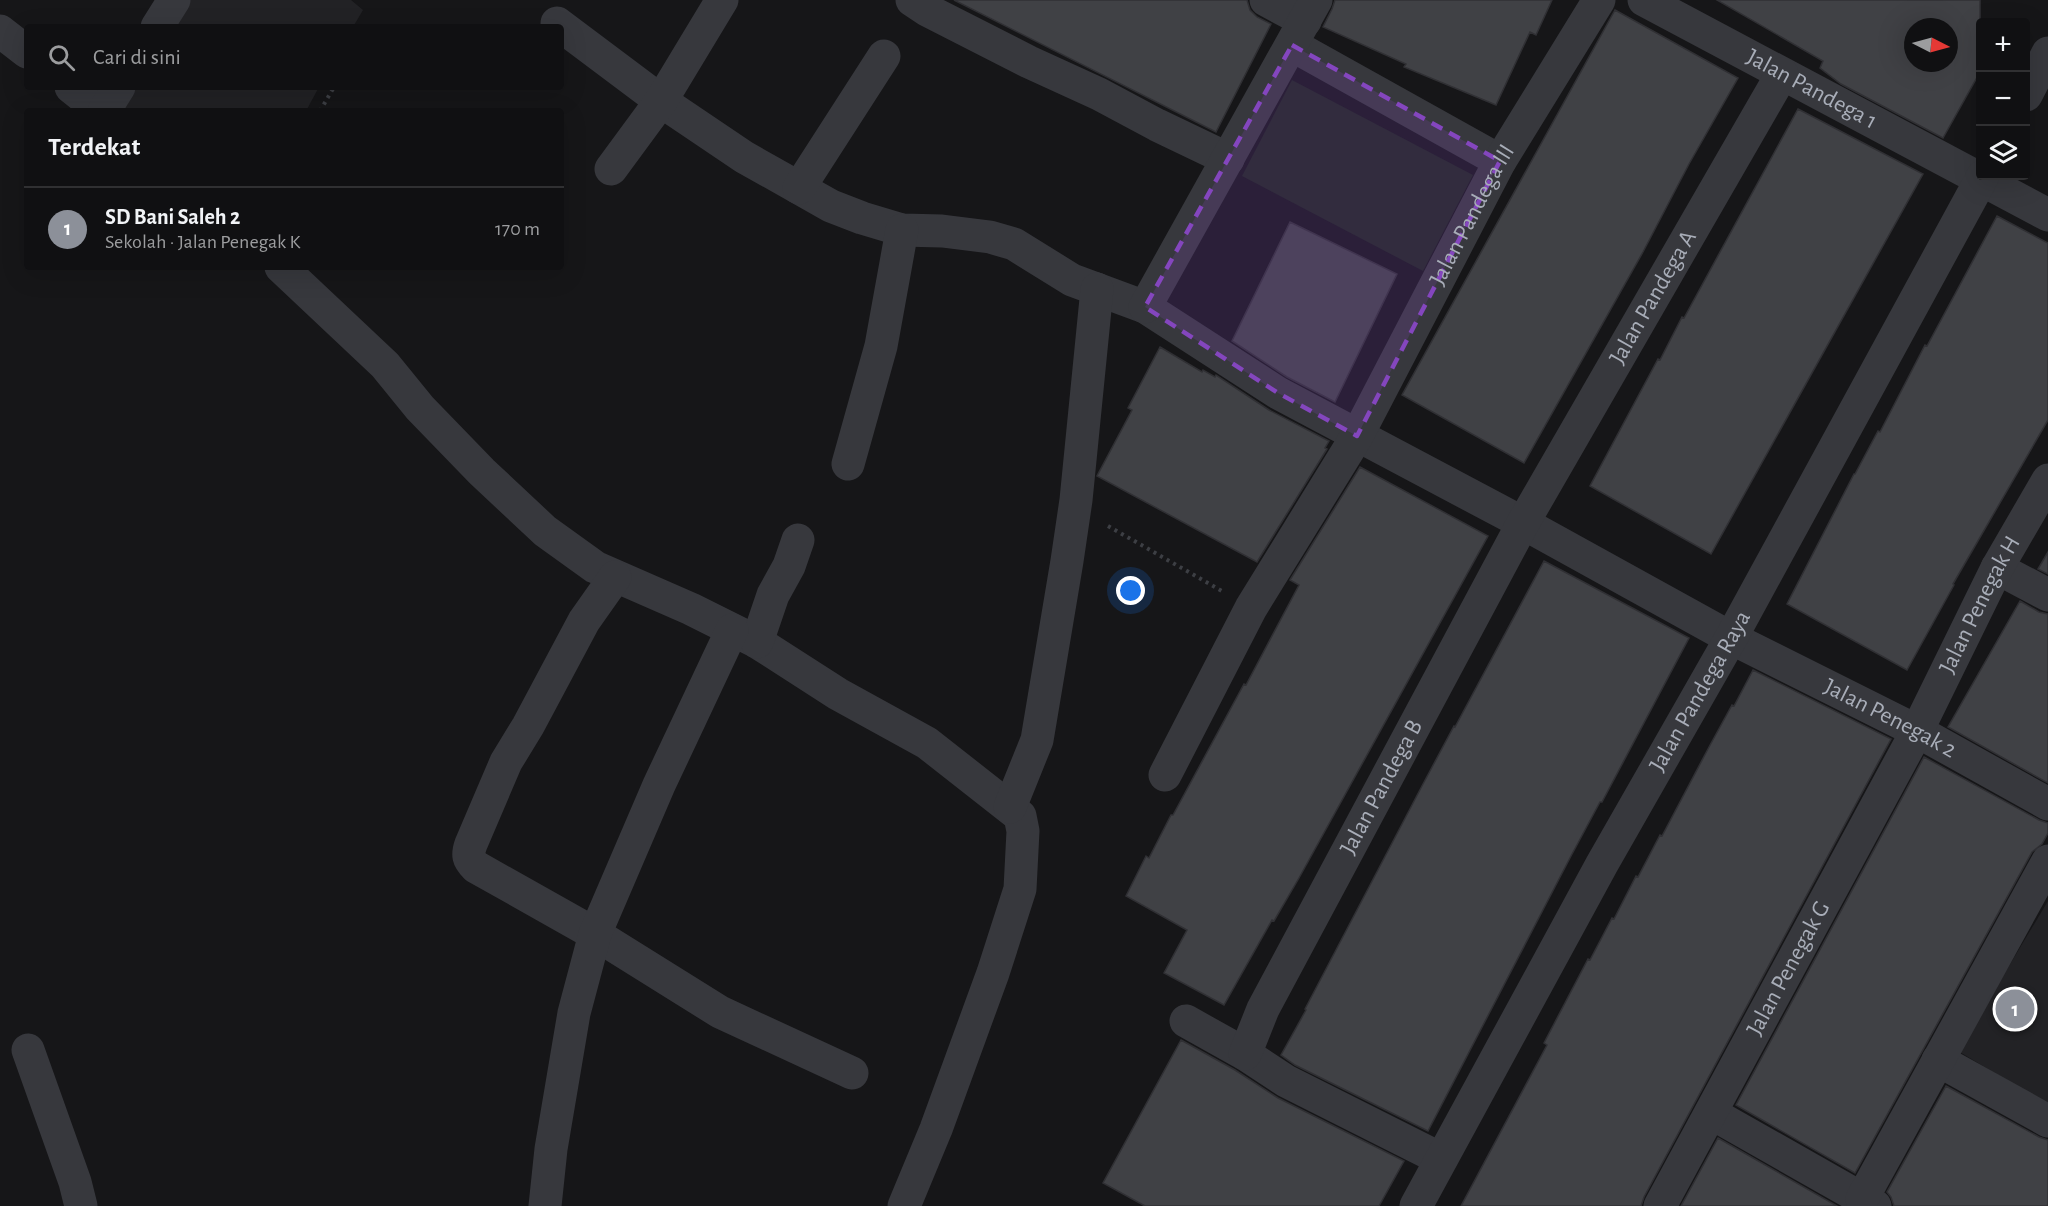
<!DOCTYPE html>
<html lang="id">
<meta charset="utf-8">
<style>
body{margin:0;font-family:"Alegreya Sans",sans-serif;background:#1e1e20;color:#f1f3f6}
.controls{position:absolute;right:18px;top:18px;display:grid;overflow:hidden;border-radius:6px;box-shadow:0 6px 24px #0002}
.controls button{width:54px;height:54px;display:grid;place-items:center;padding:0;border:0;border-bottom:2px solid #303032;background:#101012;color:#f1f3f6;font:30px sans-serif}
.compass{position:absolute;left:1904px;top:18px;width:54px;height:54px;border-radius:50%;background:#101012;box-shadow:0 6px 24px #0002;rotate:96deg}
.you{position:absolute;left:1131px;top:591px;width:21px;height:21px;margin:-15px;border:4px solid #fff;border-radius:50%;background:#1a73e8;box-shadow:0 0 0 9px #1a73e833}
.badge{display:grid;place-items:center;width:39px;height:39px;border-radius:50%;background:#8c9099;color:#fff;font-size:20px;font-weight:700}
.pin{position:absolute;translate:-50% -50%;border:3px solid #fff;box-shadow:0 2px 6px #0006}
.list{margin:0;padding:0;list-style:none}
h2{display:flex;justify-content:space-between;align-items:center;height:78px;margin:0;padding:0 24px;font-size:26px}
h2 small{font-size:20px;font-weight:400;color:#9c9d9f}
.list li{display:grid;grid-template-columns:39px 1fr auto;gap:18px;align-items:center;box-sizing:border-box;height:84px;padding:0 24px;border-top:2px solid #303032}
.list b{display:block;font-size:22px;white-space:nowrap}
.list p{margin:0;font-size:20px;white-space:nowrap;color:#9c9d9f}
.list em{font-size:20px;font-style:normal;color:#9c9d9f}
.icon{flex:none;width:33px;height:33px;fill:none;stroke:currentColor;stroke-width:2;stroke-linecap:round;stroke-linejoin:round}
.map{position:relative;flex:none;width:2048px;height:1206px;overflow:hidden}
.search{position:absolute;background:#101012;box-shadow:0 6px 24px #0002;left:24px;top:24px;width:540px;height:66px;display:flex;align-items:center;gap:15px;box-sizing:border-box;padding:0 21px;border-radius:6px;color:#9c9d9f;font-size:22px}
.panel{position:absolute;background:#101012;box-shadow:0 6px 24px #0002;left:24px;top:108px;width:540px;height:162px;border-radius:6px}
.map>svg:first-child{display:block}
</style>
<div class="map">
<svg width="2048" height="1206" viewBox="0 0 2048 1206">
<rect width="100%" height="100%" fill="#161618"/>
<path fill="#222225" d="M 186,0 L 351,0 L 363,10 L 353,27 L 169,27 Z
M 130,87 L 319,87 L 306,111 L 127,111 L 119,104 Z
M 2048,901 L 2048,1105 L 1958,1051 Z"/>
<path fill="#1e261f" d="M 1292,80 L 1473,175 L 1423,271 L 1242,176 Z"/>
<path fill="#404145" stroke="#303034" stroke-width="1.5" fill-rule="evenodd" d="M 954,0 L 1247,0 L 1250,10 L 1257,17 L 1271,24 L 1216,132 Z
M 1335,0 L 1552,0 L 1536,35 L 1530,32 L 1496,105 L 1404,67 L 1406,64 L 1323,27 L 1332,9 Z
M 1717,0 L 1980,0 L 1980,72 L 1943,138 L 1841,84 L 1820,68 L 1823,61 ZM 1913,27 L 1949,27 L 1949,63 L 1913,63 Z
M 1615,10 L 1738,78 L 1689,164 L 1643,252 L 1524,463 L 1402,395 Z
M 1798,109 L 1923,174 L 1711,554 L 1590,486 L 1658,359 L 1660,360 L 1682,317 L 1684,318 Z
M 1997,216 L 2048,243 L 2048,420 L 1953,584 L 1954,585 L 1907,670 L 1787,604 L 1854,474 L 1855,474 L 1878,431 L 1880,432 L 1925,345 L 1927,346 Z
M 1290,222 L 1397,274 L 1335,402 L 1287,377 L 1232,341 Z
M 1160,347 L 1202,372 L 1203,370 L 1215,377 L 1216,375 L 1269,410 L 1329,441 L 1325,448 L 1327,449 L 1257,562 L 1097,476 L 1132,410 L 1128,408 Z
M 1360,467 L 1488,536 L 1299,878 L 1274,921 L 1272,920 L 1224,1005 L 1164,973 L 1187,930 L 1126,896 L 1146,856 L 1149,858 L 1171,815 L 1173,815 L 1244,684 L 1246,685 L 1299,585 L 1290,580 Z
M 2048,552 L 2048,574 L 2038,569 Z
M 1544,561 L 1689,638 L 1602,802 L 1600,802 L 1571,856 L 1428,1131 L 1295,1065 L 1281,1055 L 1306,1010 L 1305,1009 L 1423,784 L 1454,726 L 1455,727 Z
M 2020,601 L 2039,612 L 2048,614 L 2048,783 L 1948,727 Z
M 1753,670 L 1891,739 L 1644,1197 L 1641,1206 L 1461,1206 L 1547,1045 L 1544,1043 L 1588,959 L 1590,960 L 1612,918 L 1614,919 L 1636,876 L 1638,877 L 1660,835 L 1662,836 L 1709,747 L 1732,705 L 1734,706 Z
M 1924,757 L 2039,820 L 2048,823 L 2048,833 L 2042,844 L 2032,852 L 1855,1173 L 1736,1105 Z
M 1181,1040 L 1235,1070 L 1278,1098 L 1404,1161 L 1379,1206 L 1145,1206 L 1103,1183 Z
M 1946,1086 L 2039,1137 L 2048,1140 L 2048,1206 L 1894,1206 L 1891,1197 L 1887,1192 Z
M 1718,1138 L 1837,1206 L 1681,1206 Z"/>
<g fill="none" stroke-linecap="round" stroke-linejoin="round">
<path stroke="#3d3f44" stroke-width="4" stroke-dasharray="3 4.5" stroke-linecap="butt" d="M 320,111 L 334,87
M 1108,526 L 1222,591"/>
<g stroke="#37383d" stroke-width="33">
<path d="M 912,0 L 927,10 L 1029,62 L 1099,94 L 1157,125 L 1228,159"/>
<path d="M 1266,0 L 1305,21"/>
<path id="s1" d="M 1644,0 L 2048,215"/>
<path id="s2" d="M 557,23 L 661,101 L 744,157 L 831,206 L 862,218 L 902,230 L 942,231 L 990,237 L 1014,244 L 1072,280 L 1145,307 L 1278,393 L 1523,523 L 1731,638 L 1917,731 L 2048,804"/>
<path d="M 157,27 L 174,0"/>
<path d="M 0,31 L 27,52"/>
<path d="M 1292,45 L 1500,161"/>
<path d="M 71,87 L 101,111"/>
<path d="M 2026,95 L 2048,53"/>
<path d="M 104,111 L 119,87"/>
<path d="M 611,169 L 661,101 L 722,0"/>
<path d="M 799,188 L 884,56"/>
<path d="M 281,267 L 385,365 L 420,408 L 482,472 L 545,531 L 595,567 L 691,609 L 757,642 L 838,694 L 927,743 L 1020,816 L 1023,831 L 1020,889 L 993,973 L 936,1129 L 904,1206"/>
<path d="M 1145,307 L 1316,0"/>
<path d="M 848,464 L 881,346 L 902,230"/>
<path d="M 1997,568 L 2048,595"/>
<path d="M 615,577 L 584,621 L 528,726 L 506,762 L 471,844 C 467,855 468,859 476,867 L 595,934 L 720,1012 L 852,1073"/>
<path d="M 757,642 L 773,595 L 789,566 L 798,540"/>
<path id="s3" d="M 1165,775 L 1251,608 L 1357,436 L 1500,161 L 1599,0"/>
<path d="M 1010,807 L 1037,740 L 1067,561 L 1076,500 L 1097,289"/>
<path d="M 1186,1021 L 1245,1054 L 1286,1081 L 1441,1159"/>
<path d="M 28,1050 L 75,1182 L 81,1206"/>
<path id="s4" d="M 1245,1054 L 1263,1009 L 1523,523 L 1782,74"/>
<path d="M 1938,1060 L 2048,1121"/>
<path d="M 1711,1113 L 1875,1206"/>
<path d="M 1862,1199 L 2048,861"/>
<path d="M 545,1206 L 551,1149 L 574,1013 L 595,934 L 659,785 L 732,630"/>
<path id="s5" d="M 1416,1206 L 1602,864 L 1731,638 L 1983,176"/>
<path id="s6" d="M 1660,1206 L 1917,731 L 1997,568 L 2048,480"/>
</g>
</g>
<path fill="#8446be" fill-opacity="0.2" stroke="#8446be" stroke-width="4.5" stroke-dasharray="12 8" stroke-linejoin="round" d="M 1292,45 L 1500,161 L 1357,436 L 1278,393 L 1145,307 Z"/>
<g text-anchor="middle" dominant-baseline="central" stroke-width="6" stroke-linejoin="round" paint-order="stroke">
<g font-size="24" fill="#a8adb8" stroke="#111113">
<text stroke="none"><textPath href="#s1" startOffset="190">Jalan Pandega 1</textPath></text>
<text stroke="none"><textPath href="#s3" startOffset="639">Jalan Pandega III</textPath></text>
<text stroke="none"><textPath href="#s4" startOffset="860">Jalan Pandega A</textPath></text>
<text stroke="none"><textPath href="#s6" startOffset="681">Jalan Penegak H</textPath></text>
<text stroke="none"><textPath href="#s5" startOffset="588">Jalan Pandega Raya</textPath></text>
<text stroke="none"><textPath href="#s2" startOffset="1516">Jalan Penegak 2</textPath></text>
<text stroke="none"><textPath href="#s4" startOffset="300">Jalan Pandega B</textPath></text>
<text stroke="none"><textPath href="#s6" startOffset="270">Jalan Penegak G</textPath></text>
</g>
</g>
</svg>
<div class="controls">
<button>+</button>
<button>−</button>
<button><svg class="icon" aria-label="layers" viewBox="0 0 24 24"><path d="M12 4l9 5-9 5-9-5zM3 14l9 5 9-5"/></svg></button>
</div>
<svg class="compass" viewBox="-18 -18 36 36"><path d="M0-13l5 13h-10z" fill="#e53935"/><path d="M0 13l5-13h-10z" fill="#9c9d9f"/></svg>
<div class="you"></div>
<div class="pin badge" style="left:2015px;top:1009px">1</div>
<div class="search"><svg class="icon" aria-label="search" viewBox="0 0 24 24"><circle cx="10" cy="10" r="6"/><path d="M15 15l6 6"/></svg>Cari di sini</div>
<section class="panel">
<h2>Terdekat<small></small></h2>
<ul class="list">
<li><span class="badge">1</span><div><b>SD Bani Saleh 2</b><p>Sekolah · Jalan Penegak K</p></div><em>170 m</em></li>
</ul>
</section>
</div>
